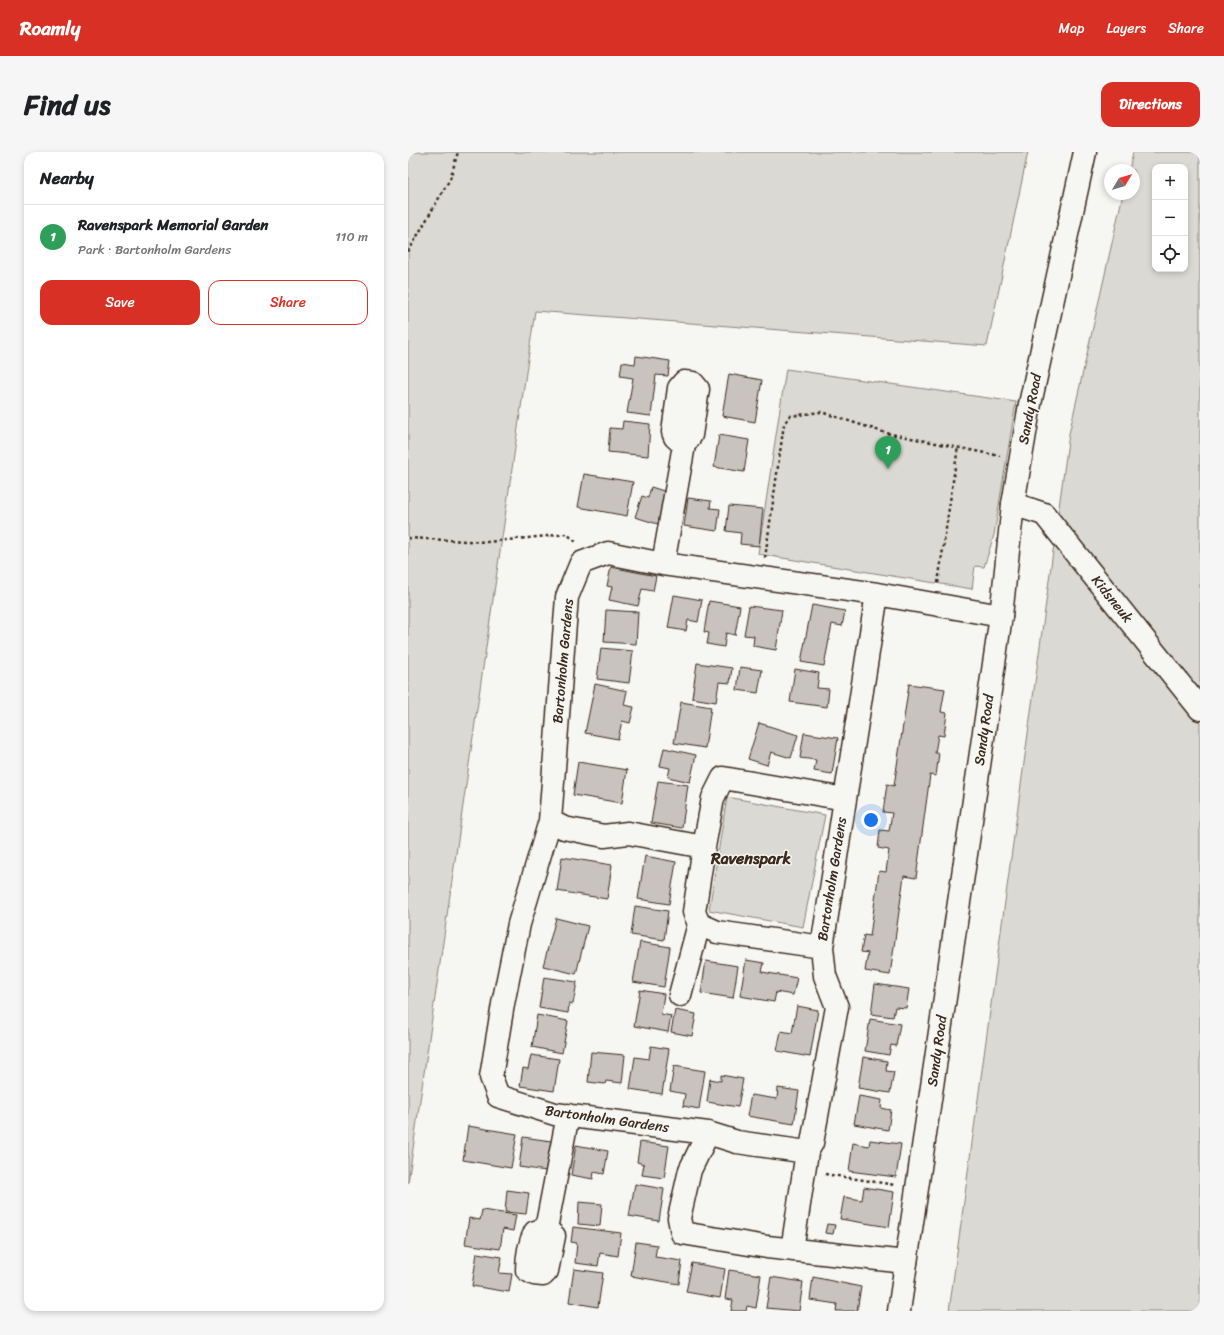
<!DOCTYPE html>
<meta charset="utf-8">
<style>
body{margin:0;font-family:Sriracha,sans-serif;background:#f6f6f6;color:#202124}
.controls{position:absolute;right:12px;top:12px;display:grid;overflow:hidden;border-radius:8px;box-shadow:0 2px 6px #0003}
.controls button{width:36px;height:36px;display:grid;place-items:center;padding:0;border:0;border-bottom:1px solid #e0e0e0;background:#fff;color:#202124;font:20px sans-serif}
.compass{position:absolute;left:696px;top:12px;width:36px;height:36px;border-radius:50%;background:#fff;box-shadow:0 2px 6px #0003;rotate:52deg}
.you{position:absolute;left:463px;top:668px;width:14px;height:14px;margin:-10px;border:3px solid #fff;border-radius:50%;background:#1a73e8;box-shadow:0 0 0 6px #1a73e833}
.badge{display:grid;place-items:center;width:26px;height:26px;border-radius:50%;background:#d93025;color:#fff;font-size:13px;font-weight:700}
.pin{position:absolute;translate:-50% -33px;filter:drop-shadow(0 1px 2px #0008)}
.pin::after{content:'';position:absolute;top:21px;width:14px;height:12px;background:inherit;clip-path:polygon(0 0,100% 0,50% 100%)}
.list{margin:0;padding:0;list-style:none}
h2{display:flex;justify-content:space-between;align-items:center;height:52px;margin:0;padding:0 16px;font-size:17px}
h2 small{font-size:13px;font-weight:400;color:#757577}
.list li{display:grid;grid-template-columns:26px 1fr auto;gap:12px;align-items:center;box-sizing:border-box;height:64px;padding:0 16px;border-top:1px solid #e0e0e0}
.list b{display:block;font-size:15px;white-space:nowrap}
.list p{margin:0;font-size:13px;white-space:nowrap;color:#757577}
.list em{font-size:13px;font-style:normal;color:#757577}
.actions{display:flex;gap:8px;padding:12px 16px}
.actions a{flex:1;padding:9px 0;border:1px solid #d93025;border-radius:12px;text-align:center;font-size:14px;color:#d93025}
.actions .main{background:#d93025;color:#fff}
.icon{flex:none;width:22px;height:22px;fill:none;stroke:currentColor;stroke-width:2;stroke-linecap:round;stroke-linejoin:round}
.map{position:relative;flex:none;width:792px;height:1159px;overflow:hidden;border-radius:12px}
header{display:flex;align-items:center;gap:24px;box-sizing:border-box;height:56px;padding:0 20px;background:#d93025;color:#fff}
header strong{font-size:19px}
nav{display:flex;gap:22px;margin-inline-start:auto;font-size:14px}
.intro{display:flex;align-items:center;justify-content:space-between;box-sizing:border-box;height:96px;padding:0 24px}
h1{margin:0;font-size:28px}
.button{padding:10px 18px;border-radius:12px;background:#d93025;color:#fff;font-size:14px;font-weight:700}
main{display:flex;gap:24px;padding:0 24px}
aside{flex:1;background:#fff;border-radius:12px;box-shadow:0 2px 6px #0003}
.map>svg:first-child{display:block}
</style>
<header>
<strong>Roamly</strong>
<nav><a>Map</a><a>Layers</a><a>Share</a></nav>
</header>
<div class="intro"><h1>Find us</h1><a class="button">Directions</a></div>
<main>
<aside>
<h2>Nearby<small></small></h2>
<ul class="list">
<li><span class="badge" style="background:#2e9e5b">1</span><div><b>Ravenspark Memorial Garden</b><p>Park · Bartonholm Gardens</p></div><em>110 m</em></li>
</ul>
<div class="actions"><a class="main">Save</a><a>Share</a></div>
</aside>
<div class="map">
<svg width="792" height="1159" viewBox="0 0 792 1159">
<rect width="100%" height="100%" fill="#f6f6f2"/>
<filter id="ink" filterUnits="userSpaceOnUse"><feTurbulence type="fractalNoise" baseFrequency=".025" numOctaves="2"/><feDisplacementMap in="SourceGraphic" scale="8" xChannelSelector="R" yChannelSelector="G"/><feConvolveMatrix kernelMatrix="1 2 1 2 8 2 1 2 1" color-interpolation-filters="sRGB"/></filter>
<g filter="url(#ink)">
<path fill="#dad9d3" stroke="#8a8278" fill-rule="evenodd" d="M 0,0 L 620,0 L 579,194 L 127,159 L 0,1031 Z
M 725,0 L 792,0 L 792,1159 L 541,1159 L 661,282 L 715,42 L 726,42 L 726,18 L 721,18 ZM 747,15 L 777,15 L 777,117 L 747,117 Z
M 378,217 L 608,250 L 586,383 L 576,415 L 567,414 L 564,437 L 350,402 Z
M 319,645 L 417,663 L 395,775 L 301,758 Z"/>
<path fill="#c8c3be" stroke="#3b2a1e" d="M 228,204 L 262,209 L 260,224 L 248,223 L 243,264 L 219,261 L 225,226 L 212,224 L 214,210 L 227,212 Z
M 321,222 L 354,228 L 347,270 L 314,264 Z
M 215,269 L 242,272 L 240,304 L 200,300 L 202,276 L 214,277 Z
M 311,283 L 341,288 L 336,320 L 306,315 Z
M 176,322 L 225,330 L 219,364 L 170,355 Z
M 243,335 L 262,341 L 253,373 L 227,365 L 234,344 L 240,346 Z
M 280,346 L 303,349 L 302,356 L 312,357 L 309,379 L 276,374 Z
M 321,354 L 355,357 L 351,394 L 332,392 L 333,381 L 318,379 Z
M 203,415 L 248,424 L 245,439 L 234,437 L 230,454 L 201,448 L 204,435 L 199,434 Z
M 266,443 L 294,448 L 290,470 L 280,468 L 278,479 L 260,476 Z
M 301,449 L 332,454 L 327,483 L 318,481 L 316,495 L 299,492 L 301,481 L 296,480 Z
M 404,453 L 437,459 L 434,474 L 424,472 L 416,514 L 393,510 Z
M 341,454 L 374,458 L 368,498 L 345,494 L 346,484 L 336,483 Z
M 198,458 L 230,460 L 228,492 L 196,490 Z
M 193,496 L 225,499 L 221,531 L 189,527 Z
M 289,511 L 324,516 L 322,531 L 311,530 L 308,550 L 284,546 Z
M 332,515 L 354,518 L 350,541 L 329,538 Z
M 387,517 L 411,521 L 409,536 L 421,537 L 419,555 L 382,550 Z
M 187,532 L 219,539 L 216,553 L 226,555 L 222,571 L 214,569 L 210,587 L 177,581 Z
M 501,532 L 537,537 L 533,560 L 539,561 L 536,584 L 530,583 L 527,601 L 531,601 L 528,624 L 522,623 L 508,726 L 496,724 L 482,823 L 457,819 L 460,801 L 453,800 L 456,783 L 462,784 L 471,719 L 478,720 L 481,698 L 470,696 L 472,678 L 481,679 L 484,661 L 475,660 L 479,632 L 486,634 Z
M 273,550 L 303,555 L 297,596 L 266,591 Z
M 351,571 L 390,583 L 383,606 L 363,600 L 359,613 L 340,607 Z
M 396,581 L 430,586 L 424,622 L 406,619 L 408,608 L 392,606 Z
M 256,596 L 288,603 L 282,630 L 260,625 L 262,616 L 252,614 Z
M 170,610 L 219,618 L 214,651 L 165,643 Z
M 250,629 L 280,633 L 274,676 L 243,671 Z
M 237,704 L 268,710 L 261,752 L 230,747 Z
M 154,705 L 204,713 L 199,747 L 149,739 Z
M 227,754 L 260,759 L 256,788 L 223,783 Z
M 148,766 L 180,774 L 168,822 L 135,814 Z
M 232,790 L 262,795 L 256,835 L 225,830 Z
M 338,808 L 356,811 L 354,820 L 389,826 L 385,843 L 368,840 L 366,850 L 332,844 Z
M 298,809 L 330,814 L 325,846 L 293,841 Z
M 136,825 L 169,830 L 165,852 L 161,851 L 160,861 L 131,856 Z
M 467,832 L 501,837 L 498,856 L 487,855 L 485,865 L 463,862 Z
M 232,838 L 256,842 L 253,862 L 263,864 L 260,880 L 226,874 Z
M 389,854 L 410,858 L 402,905 L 369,899 L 373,879 L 384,881 Z
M 267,858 L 288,862 L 284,884 L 263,880 Z
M 129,863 L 160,869 L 154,901 L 124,895 Z
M 462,867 L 492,872 L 488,894 L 483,893 L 481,903 L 457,899 Z
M 243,894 L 261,897 L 254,942 L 222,937 L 227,905 L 241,907 Z
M 183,900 L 217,903 L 214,931 L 198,929 L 197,932 L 180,930 Z
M 123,903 L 151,907 L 146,939 L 112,934 L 115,916 L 120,917 Z
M 455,905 L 479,909 L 478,919 L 486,920 L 482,941 L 450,936 Z
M 266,914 L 297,919 L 291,957 L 275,954 L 277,942 L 262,939 Z
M 313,923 L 335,927 L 330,955 L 299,950 L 302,927 L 313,929 Z
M 370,936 L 391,939 L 386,972 L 339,964 L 343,943 L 369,947 Z
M 451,944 L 474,948 L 473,956 L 483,958 L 480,978 L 446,972 Z
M 60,974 L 109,982 L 103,1016 L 55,1008 Z
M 115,985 L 150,990 L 145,1020 L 111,1015 Z
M 462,988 L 493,992 L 488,1025 L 441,1019 L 445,991 L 461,994 Z
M 232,990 L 261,994 L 256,1026 L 234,1023 L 236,1012 L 229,1010 Z
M 168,993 L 200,999 L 196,1022 L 186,1020 L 185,1027 L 163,1023 Z
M 227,1032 L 256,1037 L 251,1069 L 221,1064 Z
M 456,1035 L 486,1040 L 481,1075 L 432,1067 L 436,1045 L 454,1048 Z
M 99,1038 L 121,1041 L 118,1062 L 97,1060 Z
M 171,1050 L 194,1052 L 192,1074 L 170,1072 Z
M 74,1058 L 108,1063 L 105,1079 L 95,1077 L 92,1097 L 57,1092 L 61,1066 L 72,1068 Z
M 419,1072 L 427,1073 L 425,1082 L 417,1081 Z
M 165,1075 L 213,1081 L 210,1104 L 192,1101 L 190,1114 L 167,1111 L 169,1091 L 163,1090 Z
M 228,1090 L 249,1093 L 247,1105 L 274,1109 L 271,1132 L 223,1124 Z
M 69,1101 L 94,1105 L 91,1121 L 104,1122 L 101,1140 L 64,1134 Z
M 284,1111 L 317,1117 L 312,1146 L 278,1140 Z
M 166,1117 L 195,1121 L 190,1155 L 161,1150 Z
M 321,1118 L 353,1123 L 348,1156 L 339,1154 L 338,1159 L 323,1159 L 325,1148 L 317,1147 Z
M 363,1125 L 395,1130 L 391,1159 L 358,1156 Z
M 405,1125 L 453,1135 L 449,1159 L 428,1159 L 429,1152 L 402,1148 Z"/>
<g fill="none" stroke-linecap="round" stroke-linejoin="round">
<g stroke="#3b2a1e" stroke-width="25">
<path id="minor" d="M 605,352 L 636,362 L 792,557
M 255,412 L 276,293 L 283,283 L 290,237 L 285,231 L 276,230 L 271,236 L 265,280 L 267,285 L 276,293
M 437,647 L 315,626 L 305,646 L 296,695 L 286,760 L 291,772 L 309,780 L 414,795 L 469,442
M 142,669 L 156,676 L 196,684 L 220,681 L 296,695
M 272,843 L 291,772
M 300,981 L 282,1018 L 271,1066 L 274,1081 L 359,1095 L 498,1110
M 399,1000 L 329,990 L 300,981 L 147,962 L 90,944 L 83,925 L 95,852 L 111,772 L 142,669 L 159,445 L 173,411 L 200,401 L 255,412 L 469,442 L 593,464
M 138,1077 L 127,1080 C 121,1092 119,1105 119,1118 L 126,1122 L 135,1123 L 139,1119 L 146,1084 L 138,1077 L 160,963
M 384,1098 L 399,1000 L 404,991 L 429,855 L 417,824 L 414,795"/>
</g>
<g stroke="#3b2a1e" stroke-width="25">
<path id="secondary" d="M 491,1159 L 593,464 L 605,352 L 622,252 L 677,0"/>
</g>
<path stroke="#3b2a1e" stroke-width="2.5" stroke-dasharray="3 3" stroke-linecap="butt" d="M 0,100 L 42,27 L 50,0
M 0,386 L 79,390 L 159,382 L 168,390
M 357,406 L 376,272 L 382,264 L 413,260 L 478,281 L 592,304
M 530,431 L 550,295
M 417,1022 L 487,1033"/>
<use href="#minor" stroke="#f6f6f2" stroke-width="22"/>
<use href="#secondary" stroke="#f6f6f2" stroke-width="22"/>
</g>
</g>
<g text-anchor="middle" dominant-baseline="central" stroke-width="3" stroke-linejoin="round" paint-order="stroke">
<g font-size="14" fill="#3b2a1e" stroke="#f6f6f2">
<text transform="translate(622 257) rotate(-79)">Sandy Road</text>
<text transform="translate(704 447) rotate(51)">Kidsneuk</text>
<text transform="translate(155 509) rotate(-85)">Bartonholm Gardens</text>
<text transform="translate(576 578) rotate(-82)">Sandy Road</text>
<text transform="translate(424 727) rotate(-81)">Bartonholm Gardens</text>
<text transform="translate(529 899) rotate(-82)">Sandy Road</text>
<text transform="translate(199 967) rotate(8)">Bartonholm Gardens</text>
</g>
<g font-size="16" font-weight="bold" fill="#3b2a1e" stroke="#f6f6f2">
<text x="343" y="706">Ravenspark</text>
</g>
</g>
</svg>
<div class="controls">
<button>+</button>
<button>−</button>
<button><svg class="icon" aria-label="locate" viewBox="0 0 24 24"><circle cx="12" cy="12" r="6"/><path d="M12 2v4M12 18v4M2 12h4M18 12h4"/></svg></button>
</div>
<svg class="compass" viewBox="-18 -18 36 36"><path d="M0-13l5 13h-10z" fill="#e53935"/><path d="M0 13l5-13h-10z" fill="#757577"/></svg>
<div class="you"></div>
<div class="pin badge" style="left:480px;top:317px;background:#2e9e5b">1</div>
</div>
</main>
